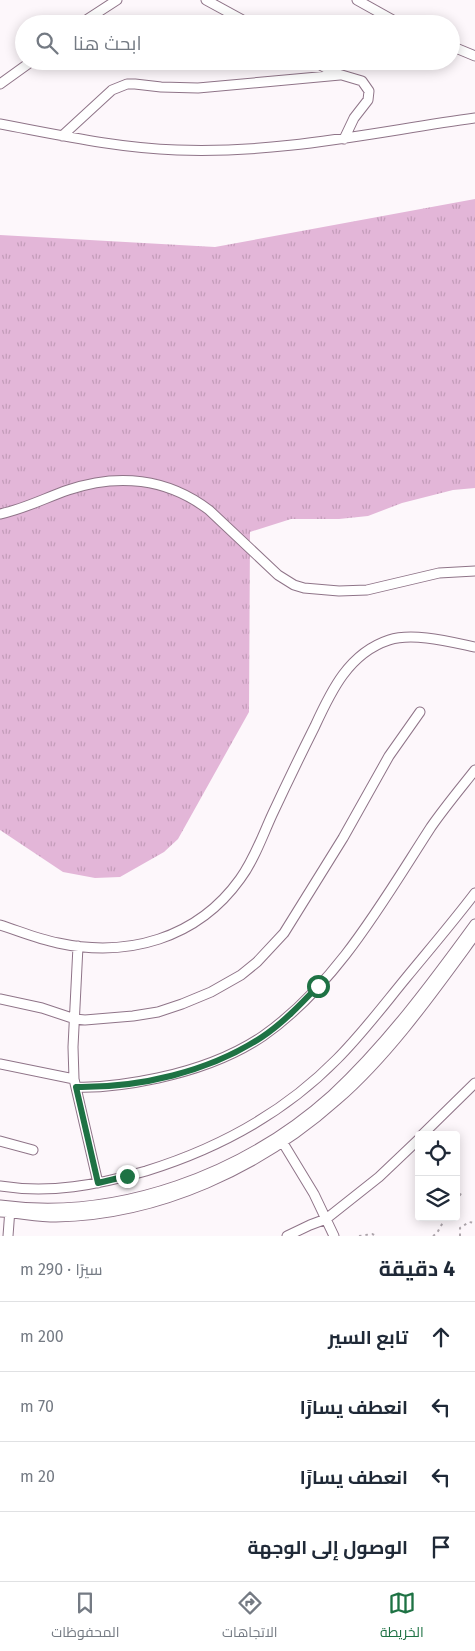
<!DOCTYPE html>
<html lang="ar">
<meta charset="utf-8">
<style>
body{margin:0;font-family:"Fira Sans",Cairo,sans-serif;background:#f2f2f3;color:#1f2937;direction:rtl}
.controls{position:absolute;right:15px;bottom:15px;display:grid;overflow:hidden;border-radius:5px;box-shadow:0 2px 12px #0003}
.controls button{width:45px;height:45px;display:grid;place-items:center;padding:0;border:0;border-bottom:1px solid #e0e1e3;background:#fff;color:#1f2937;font:25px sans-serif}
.stop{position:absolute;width:15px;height:15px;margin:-11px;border:4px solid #1e7244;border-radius:50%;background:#fff}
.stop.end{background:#1e7244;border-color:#fff;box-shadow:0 1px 5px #0008}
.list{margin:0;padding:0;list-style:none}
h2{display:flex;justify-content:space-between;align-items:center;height:65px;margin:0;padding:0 20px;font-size:21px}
h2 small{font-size:16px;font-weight:400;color:#747a83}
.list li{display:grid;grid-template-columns:32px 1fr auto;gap:15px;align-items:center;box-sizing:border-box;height:70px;padding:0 20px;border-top:1px solid #e0e1e3}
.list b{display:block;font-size:19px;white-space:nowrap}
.list em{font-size:16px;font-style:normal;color:#747a83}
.icon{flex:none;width:28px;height:28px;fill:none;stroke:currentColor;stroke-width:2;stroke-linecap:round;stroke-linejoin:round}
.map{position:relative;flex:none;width:475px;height:1236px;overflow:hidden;direction:ltr}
.search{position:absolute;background:#fff;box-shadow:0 2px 12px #0003;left:15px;right:15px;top:15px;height:55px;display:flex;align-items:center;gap:12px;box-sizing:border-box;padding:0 18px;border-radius:28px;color:#747a83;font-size:19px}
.sheet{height:345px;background:#fff}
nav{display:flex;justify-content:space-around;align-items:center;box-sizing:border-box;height:70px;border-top:1px solid #e0e1e3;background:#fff;font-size:14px;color:#747a83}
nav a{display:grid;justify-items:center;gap:2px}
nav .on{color:#1e7244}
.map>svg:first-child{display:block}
</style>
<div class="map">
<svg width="475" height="1236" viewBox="0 0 475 1236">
<defs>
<pattern id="grass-tufts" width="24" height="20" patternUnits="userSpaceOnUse" patternTransform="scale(1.25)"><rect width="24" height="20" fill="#e3b6d8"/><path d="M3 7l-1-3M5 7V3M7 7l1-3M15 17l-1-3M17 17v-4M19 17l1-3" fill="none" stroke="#c39cb9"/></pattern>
</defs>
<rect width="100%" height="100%" fill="#fdf7fb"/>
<path fill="url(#grass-tufts)" d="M 475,199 L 475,488 L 453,490 L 402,503 L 368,516 L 339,519 L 291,519 L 250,532 L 249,712 L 178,839 L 164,852 L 120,877 L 95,878 L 63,872 L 0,830 L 0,235 L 215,247 Z"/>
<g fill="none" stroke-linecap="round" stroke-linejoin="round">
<g stroke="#8f7488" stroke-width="11">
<path id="street" d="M 206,0 L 250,24
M 357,0 L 400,24
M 80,24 L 117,0
M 451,46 L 475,56
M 313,61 L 335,73 L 362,81 L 369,91 L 368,100 L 354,118 L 344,139
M 0,84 L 32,61
M 0,124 C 59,135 117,148 177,150 C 280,154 374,132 475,118
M 62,136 L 112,90 L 127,84 L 135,84 L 161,87 L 198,88 L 340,75
M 0,514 C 24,509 45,498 68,490 C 118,473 167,478 209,510 L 278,575 L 294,585 L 304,588 L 339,591 L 367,590 L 439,573 L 475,571
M 0,925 C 19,931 38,939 58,943 C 127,958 197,939 240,879 C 254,860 262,837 272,815 C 286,785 300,756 315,726 C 331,691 349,653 389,640 C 413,632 451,642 475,647
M 78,946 L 73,1047 L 74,1079 L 98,1183
M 0,999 L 42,1008 L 75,1019 L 85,1020 L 133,1016 L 158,1012 L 182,1004 L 211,992 L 241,975 L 257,962 L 284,933 L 343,838 L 389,756 L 420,712
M 0,1064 L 74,1079
M 76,1087 C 104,1088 130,1084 158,1078 C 195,1070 232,1057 263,1036 C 337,984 383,901 431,827 C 445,807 460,789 475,770
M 422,1135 L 475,1083
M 280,1138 L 314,1194 L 334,1236
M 0,1141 L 33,1150
M 0,1186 C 50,1194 97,1185 146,1171 C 217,1149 284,1113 337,1059 C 362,1034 383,1006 406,978 C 429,950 453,922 475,893
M 0,1205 C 118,1221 244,1174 332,1095 C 386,1045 432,983 475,924
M 0,1212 C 19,1213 38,1217 56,1217 C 159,1215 261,1168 337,1100 C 389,1055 434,991 475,935
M 8,1236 L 10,1209
M 287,1236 L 310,1225 L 326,1219 L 379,1177 L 419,1139"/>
</g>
<path stroke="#ada5ab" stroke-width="2" stroke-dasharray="2.5 4" stroke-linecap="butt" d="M 456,1201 L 462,1192
M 359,1236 L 372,1234 L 377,1236
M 433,1236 L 437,1233 L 446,1217
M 460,1236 L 460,1228 L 469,1222 L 475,1223"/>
<use href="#street" stroke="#fff" stroke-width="9"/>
</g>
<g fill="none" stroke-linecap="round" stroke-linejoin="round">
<path stroke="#1e7244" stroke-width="6" d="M 127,1176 L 98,1183 L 76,1087 C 139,1088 209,1072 262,1037 C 283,1023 301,1004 318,986"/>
</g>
</svg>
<div class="controls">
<button><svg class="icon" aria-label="locate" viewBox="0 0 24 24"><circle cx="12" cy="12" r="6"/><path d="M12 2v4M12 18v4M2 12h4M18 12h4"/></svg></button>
<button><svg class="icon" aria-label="layers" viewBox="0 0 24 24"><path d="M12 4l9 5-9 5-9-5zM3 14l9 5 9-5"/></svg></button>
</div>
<div class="stop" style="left:318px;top:986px"></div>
<div class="stop end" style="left:127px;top:1176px"></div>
<div class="search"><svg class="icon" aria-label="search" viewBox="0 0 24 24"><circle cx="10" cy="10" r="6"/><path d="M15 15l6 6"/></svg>ابحث هنا</div>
</div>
<section class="sheet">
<h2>4 دقيقة<small>سيرًا · 290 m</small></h2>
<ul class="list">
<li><svg class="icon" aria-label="ahead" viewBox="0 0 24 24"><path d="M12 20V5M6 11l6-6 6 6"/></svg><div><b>تابع السير</b></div><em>200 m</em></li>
<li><svg class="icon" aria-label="left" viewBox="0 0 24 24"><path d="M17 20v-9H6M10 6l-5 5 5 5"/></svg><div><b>انعطف يسارًا</b></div><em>70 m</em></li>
<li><svg class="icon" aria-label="left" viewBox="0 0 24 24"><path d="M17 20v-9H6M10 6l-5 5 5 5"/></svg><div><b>انعطف يسارًا</b></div><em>20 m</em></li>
<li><svg class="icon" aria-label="arrive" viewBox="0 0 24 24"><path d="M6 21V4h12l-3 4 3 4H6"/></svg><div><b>الوصول إلى الوجهة</b></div></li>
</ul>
</section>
<nav>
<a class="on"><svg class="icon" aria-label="map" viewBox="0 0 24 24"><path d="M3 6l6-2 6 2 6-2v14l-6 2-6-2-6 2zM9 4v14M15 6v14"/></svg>الخريطة</a>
<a><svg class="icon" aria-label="directions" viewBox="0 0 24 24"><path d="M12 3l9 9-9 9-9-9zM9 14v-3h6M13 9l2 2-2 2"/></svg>الاتجاهات</a>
<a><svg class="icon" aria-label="saved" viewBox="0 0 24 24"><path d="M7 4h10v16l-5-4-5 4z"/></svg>المحفوظات</a>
</nav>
